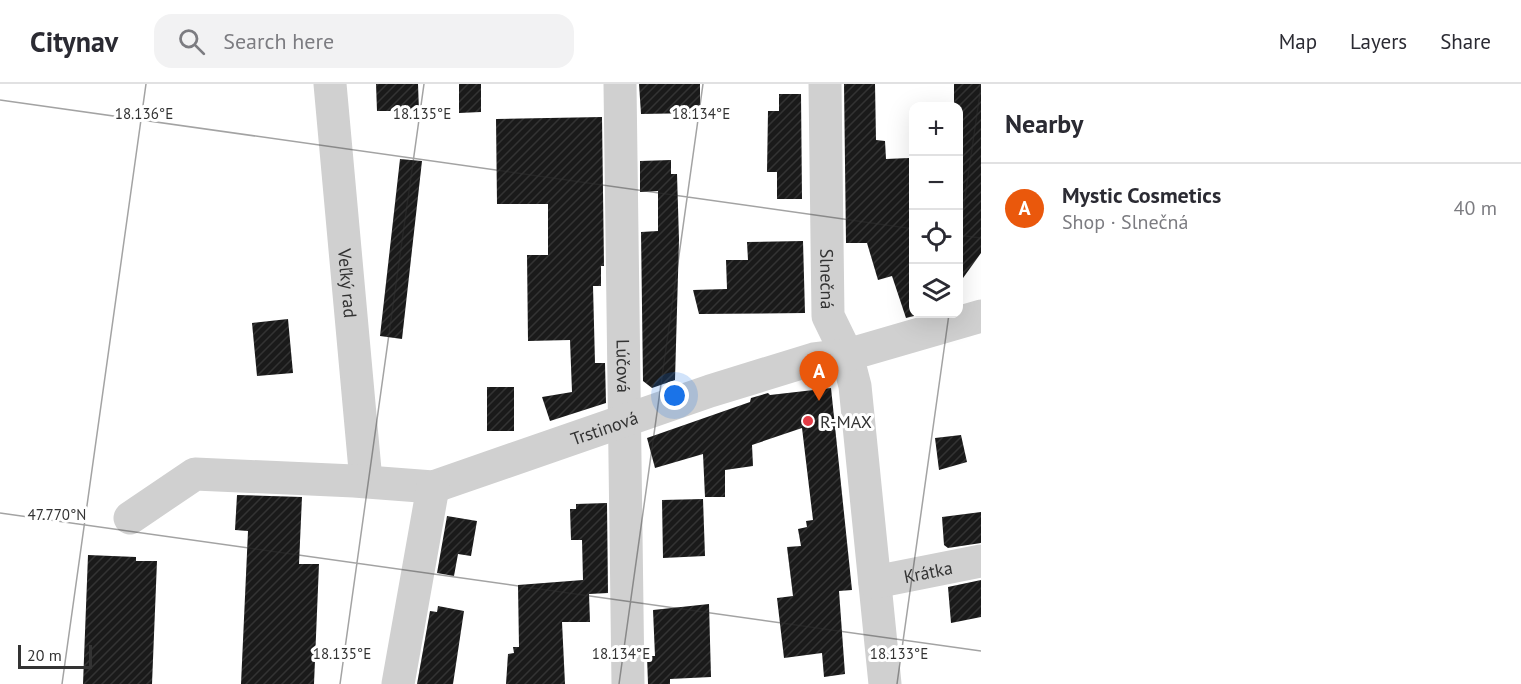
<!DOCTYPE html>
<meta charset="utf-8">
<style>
body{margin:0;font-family:"PT Sans",sans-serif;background:#f2f2f3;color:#2b2b33}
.controls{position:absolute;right:18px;top:18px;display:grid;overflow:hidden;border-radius:12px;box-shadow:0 6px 24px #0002}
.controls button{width:54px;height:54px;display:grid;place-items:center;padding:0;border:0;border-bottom:2px solid #e1e1e2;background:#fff;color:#2b2b33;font:30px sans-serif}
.scale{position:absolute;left:18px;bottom:15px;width:74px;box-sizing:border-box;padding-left:6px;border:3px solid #333;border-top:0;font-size:16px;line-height:21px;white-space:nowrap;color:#333;-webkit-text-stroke:4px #fff;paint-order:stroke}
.you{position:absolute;left:675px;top:312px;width:21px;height:21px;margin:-15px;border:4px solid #fff;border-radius:50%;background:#1a73e8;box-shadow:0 0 0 9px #1a73e833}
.badge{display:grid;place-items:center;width:39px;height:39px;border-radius:50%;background:#ea580c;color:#fff;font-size:20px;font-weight:700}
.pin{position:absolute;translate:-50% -50px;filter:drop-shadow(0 2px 3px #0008)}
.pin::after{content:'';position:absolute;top:32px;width:21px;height:18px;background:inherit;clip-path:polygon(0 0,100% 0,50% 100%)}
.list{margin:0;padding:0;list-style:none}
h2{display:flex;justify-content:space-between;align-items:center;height:78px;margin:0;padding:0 24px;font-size:26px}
h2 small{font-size:20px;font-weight:400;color:#7c7c81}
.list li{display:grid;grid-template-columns:39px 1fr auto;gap:18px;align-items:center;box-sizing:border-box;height:90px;padding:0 24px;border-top:2px solid #e1e1e2}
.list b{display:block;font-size:22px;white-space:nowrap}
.list p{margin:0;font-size:20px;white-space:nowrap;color:#7c7c81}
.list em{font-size:20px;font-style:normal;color:#7c7c81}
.icon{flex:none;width:33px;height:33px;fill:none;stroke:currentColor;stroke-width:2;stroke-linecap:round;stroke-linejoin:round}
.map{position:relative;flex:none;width:981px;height:600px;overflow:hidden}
header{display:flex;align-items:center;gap:36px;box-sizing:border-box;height:84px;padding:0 30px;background:#fff;border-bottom:2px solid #e1e1e2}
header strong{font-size:28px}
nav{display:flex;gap:33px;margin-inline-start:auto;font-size:21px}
.search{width:420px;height:54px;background:#f2f2f3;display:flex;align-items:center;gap:15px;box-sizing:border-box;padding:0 21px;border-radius:18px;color:#7c7c81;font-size:22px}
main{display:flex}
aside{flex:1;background:#fff}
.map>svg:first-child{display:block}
</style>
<header>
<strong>Citynav</strong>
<div class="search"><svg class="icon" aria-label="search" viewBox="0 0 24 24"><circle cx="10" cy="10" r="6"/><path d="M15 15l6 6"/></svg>Search here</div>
<nav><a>Map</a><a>Layers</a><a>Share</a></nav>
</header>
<main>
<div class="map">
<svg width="981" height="600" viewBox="0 0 981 600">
<defs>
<pattern id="building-hatch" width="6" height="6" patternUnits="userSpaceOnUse" patternTransform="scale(1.5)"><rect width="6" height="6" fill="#1a1a1a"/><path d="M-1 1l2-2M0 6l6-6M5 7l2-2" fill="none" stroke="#333"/></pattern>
</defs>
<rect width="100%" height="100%" fill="#fff"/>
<path fill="url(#building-hatch)" d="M 376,0 L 418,0 L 419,27 L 377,27 Z
M 459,0 L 481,0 L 481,28 L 459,29 Z
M 639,0 L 700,0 L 700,29 L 641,30 Z
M 844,0 L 875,0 L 876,56 L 885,57 L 886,75 L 909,74 L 909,92 L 914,92 L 914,232 L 906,234 L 892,192 L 878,196 L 867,159 L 846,159 Z
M 954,0 L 981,0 L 981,169 L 958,201 L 958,22 L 954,22 Z
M 779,10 L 801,10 L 802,115 L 777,115 L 777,88 L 767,88 L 768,27 L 779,27 Z
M 602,33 L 604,182 L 601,182 L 601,202 L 593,202 L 595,279 L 605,279 L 606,319 L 550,337 L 542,313 L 572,308 L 570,256 L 528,257 L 527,171 L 548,171 L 548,120 L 497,120 L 496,35 Z
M 400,75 L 422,77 L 402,255 L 380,252 Z
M 671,76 L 671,90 L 677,90 L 679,156 L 675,296 L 652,304 L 643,297 L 641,148 L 658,147 L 658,107 L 640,108 L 640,77 Z
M 803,157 L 805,229 L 699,230 L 693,206 L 727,205 L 726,176 L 748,176 L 747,158 Z
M 288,235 L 293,289 L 257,292 L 252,239 Z
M 487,303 L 514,303 L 514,347 L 487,347 Z
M 831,304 L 852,506 L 839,507 L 845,590 L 824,593 L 822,569 L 784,574 L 777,514 L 793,512 L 787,463 L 801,462 L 798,445 L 807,443 L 806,437 L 813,436 L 802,344 L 752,361 L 753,382 L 725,386 L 725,413 L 705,413 L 703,370 L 655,384 L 647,354 L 750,318 L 751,314 L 768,309 L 770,311 Z
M 961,351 L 967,378 L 939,386 L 935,354 Z
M 237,411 L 302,413 L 299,480 L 319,480 L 314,600 L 241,600 L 248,447 L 235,446 Z
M 703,415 L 705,472 L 663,474 L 662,416 Z
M 607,419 L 608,509 L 589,510 L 590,538 L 562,538 L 565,600 L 506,600 L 508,570 L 514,569 L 513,563 L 519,563 L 518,501 L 583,496 L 582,456 L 571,456 L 570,425 L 576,425 L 576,420 Z
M 981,428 L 981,459 L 948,464 L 944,461 L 942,433 Z
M 447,432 L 477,437 L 471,472 L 458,470 L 454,492 L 437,489 Z
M 88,471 L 136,473 L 136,477 L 157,477 L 152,600 L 83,600 Z
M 981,496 L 981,533 L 951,539 L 948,503 Z
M 709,520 L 711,593 L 670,595 L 670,600 L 648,600 L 647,572 L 655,572 L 653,526 Z
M 438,522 L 464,527 L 453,600 L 417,600 L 430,527 L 437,528 Z"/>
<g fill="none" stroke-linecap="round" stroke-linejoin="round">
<g stroke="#d0d0d0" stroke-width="33">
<path id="s1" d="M 330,0 L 366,397"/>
<path id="s2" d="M 620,0 L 628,600"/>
<path id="s3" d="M 825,0 L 828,232 L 847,271 L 855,302 L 885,600"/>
<path id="s4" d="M 130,434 L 195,390 L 354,397 L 433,403 L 710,307 L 814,275 L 847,271 L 981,232"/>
<path id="s5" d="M 875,498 L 981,477"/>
<path d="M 398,600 L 433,403"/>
</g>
</g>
<path fill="none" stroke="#333" stroke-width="1.5" stroke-opacity="0.45" d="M 0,16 L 914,145M 958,151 L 981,154M 958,162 L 981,2M 0,429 L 981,567M 62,600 L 146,0M 340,600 L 424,0M 619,600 L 703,0M 897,600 L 949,230"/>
<circle fill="#e33c46" stroke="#fff" stroke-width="2" cx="808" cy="337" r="6"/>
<g text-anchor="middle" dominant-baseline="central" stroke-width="6" stroke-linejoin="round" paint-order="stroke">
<g font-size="18" fill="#333" stroke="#fff">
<text stroke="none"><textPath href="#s3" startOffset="195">Slnečná</textPath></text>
<text stroke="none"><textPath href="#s1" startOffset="200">Veľký rad</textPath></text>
<text stroke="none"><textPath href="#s2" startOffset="282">Lúčová</textPath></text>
<text stroke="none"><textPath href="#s4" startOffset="498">Trstinová</textPath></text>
<text stroke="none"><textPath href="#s5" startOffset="54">Krátka</textPath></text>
</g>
<g font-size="18" fill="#333" stroke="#fff" text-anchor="start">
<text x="820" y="337">R-MAX</text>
</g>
</g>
<g font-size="15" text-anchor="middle" fill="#333" stroke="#fff" stroke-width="6" stroke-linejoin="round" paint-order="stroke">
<text x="144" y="35">18.136°E</text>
<text x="422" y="35">18.135°E</text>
<text x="701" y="35">18.134°E</text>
<text x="57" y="436">47.770°N</text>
<text x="342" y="575">18.135°E</text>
<text x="621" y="575">18.134°E</text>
<text x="899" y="575">18.133°E</text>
</g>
</svg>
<div class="controls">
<button>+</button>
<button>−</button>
<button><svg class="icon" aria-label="locate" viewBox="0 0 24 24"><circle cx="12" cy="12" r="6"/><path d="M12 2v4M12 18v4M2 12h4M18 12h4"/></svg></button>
<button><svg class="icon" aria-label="layers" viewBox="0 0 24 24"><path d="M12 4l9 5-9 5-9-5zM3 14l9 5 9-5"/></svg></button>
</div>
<div class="scale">20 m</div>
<div class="you"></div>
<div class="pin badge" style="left:819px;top:317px">A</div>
</div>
<aside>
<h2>Nearby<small></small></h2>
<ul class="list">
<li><span class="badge">A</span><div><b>Mystic Cosmetics</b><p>Shop · Slnečná</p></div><em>40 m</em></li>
</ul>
</aside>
</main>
